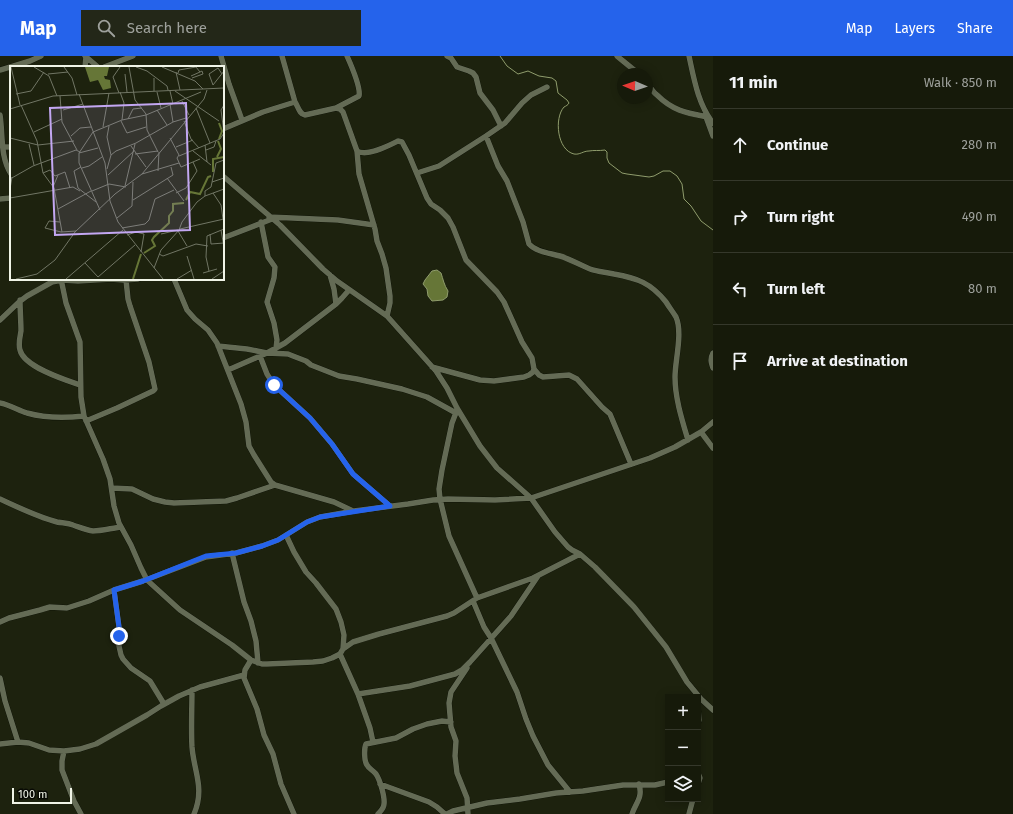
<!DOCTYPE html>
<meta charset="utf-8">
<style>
body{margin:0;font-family:"Fira Sans",sans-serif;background:#232718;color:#f1f3f6}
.controls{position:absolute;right:12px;bottom:12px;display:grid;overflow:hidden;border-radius:0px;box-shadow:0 2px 10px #0003}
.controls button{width:36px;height:36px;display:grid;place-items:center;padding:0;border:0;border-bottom:1px solid #35382b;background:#161a0a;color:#f1f3f6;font:20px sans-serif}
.compass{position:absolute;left:617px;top:12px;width:36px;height:36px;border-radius:50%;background:#161a0a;box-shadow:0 2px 10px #0003;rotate:272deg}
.scale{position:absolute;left:12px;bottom:10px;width:60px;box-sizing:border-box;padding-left:4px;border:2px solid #f0f4e7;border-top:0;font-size:11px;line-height:14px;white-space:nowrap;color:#f0f4e7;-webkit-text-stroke:3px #080a04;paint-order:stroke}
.stop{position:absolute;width:12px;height:12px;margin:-9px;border:3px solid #2563eb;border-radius:50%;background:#fff}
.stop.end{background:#2563eb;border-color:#fff;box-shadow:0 1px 4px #0008}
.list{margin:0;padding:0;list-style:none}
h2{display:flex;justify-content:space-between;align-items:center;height:52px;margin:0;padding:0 16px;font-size:17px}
h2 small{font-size:13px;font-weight:400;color:#9ea19c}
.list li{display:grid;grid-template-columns:26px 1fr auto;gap:12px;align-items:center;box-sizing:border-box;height:72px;padding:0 16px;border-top:1px solid #35382b}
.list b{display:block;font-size:15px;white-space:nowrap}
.list em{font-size:13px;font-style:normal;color:#9ea19c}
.icon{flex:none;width:22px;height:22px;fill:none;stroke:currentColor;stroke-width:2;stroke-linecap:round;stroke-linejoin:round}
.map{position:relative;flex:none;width:713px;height:758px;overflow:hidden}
header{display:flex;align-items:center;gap:24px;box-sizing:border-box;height:56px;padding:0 20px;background:#2563eb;color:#fff}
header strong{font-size:19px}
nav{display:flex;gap:22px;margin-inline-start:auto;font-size:14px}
.search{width:280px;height:36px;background:#232718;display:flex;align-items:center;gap:10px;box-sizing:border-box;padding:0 14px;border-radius:0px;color:#9ea19c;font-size:15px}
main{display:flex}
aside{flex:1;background:#161a0a}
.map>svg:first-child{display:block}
</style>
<header>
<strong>Map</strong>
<div class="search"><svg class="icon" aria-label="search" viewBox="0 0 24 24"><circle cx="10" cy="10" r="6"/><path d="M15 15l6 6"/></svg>Search here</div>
<nav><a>Map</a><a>Layers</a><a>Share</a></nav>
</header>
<main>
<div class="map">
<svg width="713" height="758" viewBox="0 0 713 758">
<rect width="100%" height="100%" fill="#1d220e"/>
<path fill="#667637" stroke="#8f9c6c" d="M 437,214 L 441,217 C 443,223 444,229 448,235 L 447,241 L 443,244 L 432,245 L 428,240 L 427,233 L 423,228 L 425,224 L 432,215 Z"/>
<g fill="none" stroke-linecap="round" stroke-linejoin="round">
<path stroke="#8f9c6c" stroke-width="1" d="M 500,0 L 507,10 L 518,18 L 528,15 L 539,20 L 552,22 L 556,25 L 558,37 L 567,44 L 569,47 C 568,49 566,50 564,51 C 554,62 557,94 574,98 C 580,99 583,95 589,95 C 594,94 599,95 605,94 L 607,96 L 607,102 L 609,107 L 622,117 L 627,118 L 649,121 L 654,120 L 663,115 L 670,115 L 677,120 L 682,128 L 684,143 L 691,150 L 701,165 L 713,174"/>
<g stroke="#070b00" stroke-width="6">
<path id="minor" d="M 85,0 L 98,11
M 221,0 L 229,28 L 242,64
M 282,0 L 295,46 C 298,50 299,58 305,59 L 336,52 L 359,40 C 361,31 351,9 347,0
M 447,0 L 451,2 L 457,11 L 469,15 L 473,17 L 476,21 L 480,37 L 493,54 L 501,70
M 617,0 L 639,18
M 689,0 C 694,23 698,48 713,67
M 85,11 L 86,1
M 104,11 L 133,0
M 0,14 L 30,5 L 41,0
M 647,27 C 650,31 653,36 657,39 C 673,55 687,57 708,61
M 336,52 L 340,53 L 343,56 L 357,95 L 359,118 L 375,173 L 377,185 L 382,198 L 386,212 L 390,240 L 390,247 L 387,260
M 0,59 C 3,78 0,101 11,118
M 706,61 L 713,80
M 223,73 L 263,56 L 295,46
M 486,80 L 498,110 L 507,125 L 523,166 L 529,188 C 536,196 550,197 560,200 C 570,203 580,209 590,213 C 598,216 606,216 614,218 C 637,222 651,227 666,246 C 669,251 673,256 676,261 C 683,277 675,304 675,321 C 675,342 682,364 688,384
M 3,91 L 11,91
M 357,95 C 367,101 388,90 398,85 L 402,86 L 409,99 L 427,142 L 431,148 L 440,154 L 448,162 L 453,171 L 466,204 L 497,236 L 504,246 L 522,286 L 532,302 L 534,313 L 539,319 L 543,321 L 569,319 L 577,323 L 602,351 L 610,358 L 631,408
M 417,117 L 439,110 L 486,80 L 505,67 L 522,47 L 531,39 L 547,31
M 223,120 L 280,169 L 323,213 L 337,225 L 387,260 L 436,315 L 447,332 L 457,352 L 480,390 L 497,412 L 531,442 L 555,476 L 568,491 L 572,494 L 580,498 L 595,511 L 634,551 L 666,591 L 687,626 L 701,643 L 713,654
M 0,143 L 11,142
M 269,161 L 338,164 L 374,169
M 261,166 L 268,201 L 275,211 L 274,222 L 267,246 L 274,267 L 277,284 L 276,292
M 223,182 L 272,163
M 330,219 L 334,233 L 336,248
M 61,223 L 66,247 L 80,286 L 81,341 L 84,360 L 103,403 L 110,423 L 114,450 L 119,467 L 131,489 L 141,512 L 147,524 L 180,554 L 232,589 L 251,604 L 262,608 L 267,608 L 313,606 L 323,605 L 332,602 L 340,598 L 343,593 L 353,586 L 379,578 L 447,560 L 454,557 L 477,542 L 533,522 L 580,498
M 174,223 L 187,254 L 195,263 L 208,274 L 217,287 L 241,348 L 246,366 L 249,390 L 254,399 L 271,426 L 275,429 L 334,446 L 353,455
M 20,244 C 20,255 21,265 21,275 C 20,281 18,288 20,294 C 24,311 65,324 80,329
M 0,264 L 19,246 L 27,240 L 52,226 L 62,224 L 78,225 L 111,223 L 123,224 L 138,223
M 218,290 L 247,293 L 267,297 L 288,298 L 293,300 L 306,305 L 311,309 L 339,320 L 357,323 L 402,333 L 427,341 L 456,357
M 713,297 C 710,303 711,306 713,312
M 260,300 L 267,318 L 274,329 L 310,362 L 332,388 L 353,418 L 390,450
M 432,311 L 480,324 L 494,325 L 524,321 L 529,319 L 533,316 L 534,313
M 228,314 L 267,297 L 285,287 L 336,248 L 342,242 L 349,234
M 0,347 C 10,349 18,354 27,357 C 45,362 66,362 84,360
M 457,354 L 452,367 L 442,414 L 439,433 L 440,443 L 449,480 L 477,542
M 86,365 L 117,352 L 153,335 L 155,333 L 149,306 L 130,250 L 128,243 L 126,224
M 701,376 L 713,392
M 112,432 L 132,433 L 153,443 L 165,446 L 174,447 L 226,445 L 237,442 L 275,429
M 0,443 C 19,452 38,461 57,466 C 62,467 68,467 73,469 C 79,471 86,474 93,475 C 102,475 112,472 121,471
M 286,479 L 294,496 L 306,516 L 316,527 L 336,553 L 341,566 L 344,579 L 343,593
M 232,497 L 244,546 L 251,565 L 256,585 L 258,607
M 114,534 L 119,571 L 119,590 L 121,599 L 123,603 L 131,612 L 150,625 L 164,648
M 473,545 L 484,571 L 491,582 L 517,636 L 526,663 L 533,680 L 548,709 L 570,736
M 0,566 L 9,562 L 40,554 L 50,551 L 67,552 L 89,545 L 114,534 L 143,525 L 206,501 L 236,497 L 262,490 L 278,484 L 307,466 L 320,461 L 354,455 L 408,448 L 433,444 L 448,443 L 495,444 L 531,442 L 650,402 L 675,391 L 701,376 L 713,366
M 340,598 L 358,638 L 410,630 L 455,618 L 462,614 L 470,606 L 511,560 L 538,520
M 251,604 L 245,614 L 244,622 L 257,653 L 264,679 L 273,698 L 281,728 L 294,758
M 467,612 L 451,636 L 449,647 L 451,671 L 456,685 L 455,700 L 457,717 L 467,742 L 468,758
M 0,622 L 5,645 L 18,686
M 192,634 C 192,653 191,672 192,691 C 194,716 205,732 194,758
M 358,638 L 370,672 L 373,686
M 698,653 L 699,664 L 698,667
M 0,688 L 18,686 L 29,687 L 49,694 L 64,695 L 80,693 L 96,688 L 147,659 L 161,650 L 179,640 L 200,631 L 244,619
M 64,695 L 62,705 L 62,714 L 74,745 L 81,758
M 698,717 L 700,722 L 698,728
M 380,728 L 429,746 L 437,751 L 445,758
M 378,758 C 381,755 384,752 384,748 C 385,741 380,724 376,718 C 373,714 369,713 367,709 C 364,705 364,692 366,688 L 396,682 L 413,673 L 427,668 L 442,665 L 451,666
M 447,758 L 453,755 L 487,747 L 520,743 L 556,737 L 583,735 L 623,729 L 655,729 L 668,726
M 632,758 C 636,746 643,742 639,728
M 689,758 L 693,743"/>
</g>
<use href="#minor" stroke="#646b55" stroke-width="5.5"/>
</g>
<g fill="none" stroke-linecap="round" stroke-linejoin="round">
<path stroke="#2563eb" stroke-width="5" d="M 119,580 L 119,571 L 114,534 L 143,525 L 206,500 L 236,497 L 262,490 L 278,484 L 307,466 L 320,461 L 390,450 L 353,418 L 332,388 L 310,362 L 274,329"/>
</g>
<g transform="translate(10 10)">
<rect width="214" height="214" fill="#1d220e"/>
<path d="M 75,1 L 99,1 L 97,10 L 94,10 L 95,13 L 100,14 L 101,22 L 93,24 L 88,14 L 80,16 Z" fill="#667637"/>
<path fill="none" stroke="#667637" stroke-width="2" d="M 209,73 L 212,65 L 209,57M 207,91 L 211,83 L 208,75M 203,106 L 203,93 L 214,91M 176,134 L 180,126 L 190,128 L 198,111 L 201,110M 134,187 L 145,180 L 142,174 L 144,171 L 159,157 L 159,150 L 163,145 L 163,138 L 174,137M 123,213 L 131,188"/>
<path fill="none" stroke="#717665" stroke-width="1" d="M 1,1 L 10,39M 24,1 L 39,10 L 47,30M 54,1 L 62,12 L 67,29M 119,1 L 125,34 L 136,48 L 137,64 L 148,86M 126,1 L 137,5 L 157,20 L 158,24M 152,1 L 185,15 L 193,23M 166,6 L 170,24M 168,7 L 169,4 L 186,1M 38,8 L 58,6M 115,8 L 117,26M 181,10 L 190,6 L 186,1M 182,12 L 193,8 L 192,5 L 190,6M 203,19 L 199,8 L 208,2 L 212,8M 203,19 L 214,5M 144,25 L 144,12M 160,25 L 163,38M 165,25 L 209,55M 110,26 L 114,37 L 112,54M 147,26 L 151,42M 109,27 L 103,11 L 110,1M 6,28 L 21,25 L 34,6M 69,28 L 95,97 L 100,135 L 108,156 L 153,213M 50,30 L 52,56 L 67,84M 172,35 L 179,49M 160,38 L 163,56M 11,39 L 27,75 L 33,107 L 44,122 L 52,166M 186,42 L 200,77M 0,43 L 43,30 L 214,22M 53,44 L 73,38M 147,44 L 157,59M 118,53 L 123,43 L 132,42M 111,55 L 117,67 L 136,61M 174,55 L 181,73 L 189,82M 99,60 L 97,71 L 101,89M 93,61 L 99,27M 24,66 L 52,53M 61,70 L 70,62 L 81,61M 0,72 L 28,79 L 64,75M 160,72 L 169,89 L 167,92 L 171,101 L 190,93M 19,78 L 24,99M 195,79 L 197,96M 121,80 L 136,101M 166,81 L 183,74M 196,84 L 204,81 L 206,75M 183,85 L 201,99M 69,87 L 88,82M 125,88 L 148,85M 169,90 L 210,73 L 214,67 L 211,44 L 214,39M 71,101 L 64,105 L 68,122 L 86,136M 72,102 L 79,100 L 92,91M 97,103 L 101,89 L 106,85 L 126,77 L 163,56 L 176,52M 148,105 L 149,86M 33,107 L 40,104 L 45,110 L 55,106 L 60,122M 132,108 L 169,97M 98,109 L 124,85M 157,112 L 174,135M 0,113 L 23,100 L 66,84 L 70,86M 202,116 L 214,112M 115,120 L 125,78M 43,121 L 48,109M 0,123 L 2,111M 82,125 L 99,118 L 116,121M 166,127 L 176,122 L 187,105 L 183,96M 203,127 L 211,139 L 213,153M 195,130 L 195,125 L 201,121 L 206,97 L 214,94M 0,132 L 63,121 L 70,125M 123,134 L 163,109 L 161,101M 48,143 L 81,125M 90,144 L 69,97 L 69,87 L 83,66 L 112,54 L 136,49 L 191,26M 107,152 L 122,140 L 123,116M 50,156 L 39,155 L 35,162 L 51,166 L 66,165M 112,162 L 135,158 L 139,154 L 145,133 L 164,124M 169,164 L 172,156 L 187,136 L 195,130 L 214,123M 211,164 L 214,181M 168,165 L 177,180M 151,168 L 168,164M 200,168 L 201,178 L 214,177M 117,169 L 126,166 L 134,168 L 131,186M 149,188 L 153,190 L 186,178 L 198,180M 177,190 L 184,213M 75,197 L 88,211 L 125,179M 144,202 L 151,184 L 170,163 L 214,153M 199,205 L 196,191 L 197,170 L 214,163M 193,207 L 207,203M 6,213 L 27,208 L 45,194 L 65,166 L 105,128 L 132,108 L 194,33 L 197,24M 56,213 L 113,164M 167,213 L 182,204M 202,213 L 214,205"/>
<path fill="#c3a7f2" fill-opacity="0.15" stroke="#c3a7f2" stroke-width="2" d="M 176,37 L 180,164 L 45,169 L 40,42 Z"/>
<rect width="214" height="214" fill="none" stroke="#f0f4e7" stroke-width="2"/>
</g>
</svg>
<div class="controls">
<button>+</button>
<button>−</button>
<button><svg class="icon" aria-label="layers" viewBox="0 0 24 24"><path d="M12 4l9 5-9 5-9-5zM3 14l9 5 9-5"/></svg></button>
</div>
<svg class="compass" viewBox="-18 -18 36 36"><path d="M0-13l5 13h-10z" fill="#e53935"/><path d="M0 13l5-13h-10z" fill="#9ea19c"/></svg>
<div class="scale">100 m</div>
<div class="stop" style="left:274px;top:329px"></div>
<div class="stop end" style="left:119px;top:580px"></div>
</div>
<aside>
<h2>11 min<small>Walk · 850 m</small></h2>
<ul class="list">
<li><svg class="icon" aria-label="ahead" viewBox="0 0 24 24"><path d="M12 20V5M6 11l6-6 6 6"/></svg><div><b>Continue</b></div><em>280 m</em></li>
<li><svg class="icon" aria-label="right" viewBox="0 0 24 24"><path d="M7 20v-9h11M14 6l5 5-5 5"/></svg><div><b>Turn right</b></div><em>490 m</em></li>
<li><svg class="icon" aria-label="left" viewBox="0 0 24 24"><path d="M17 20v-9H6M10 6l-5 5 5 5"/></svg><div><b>Turn left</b></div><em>80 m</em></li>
<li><svg class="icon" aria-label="arrive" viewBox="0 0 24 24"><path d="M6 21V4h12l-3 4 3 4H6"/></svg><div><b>Arrive at destination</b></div></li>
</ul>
</aside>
</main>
